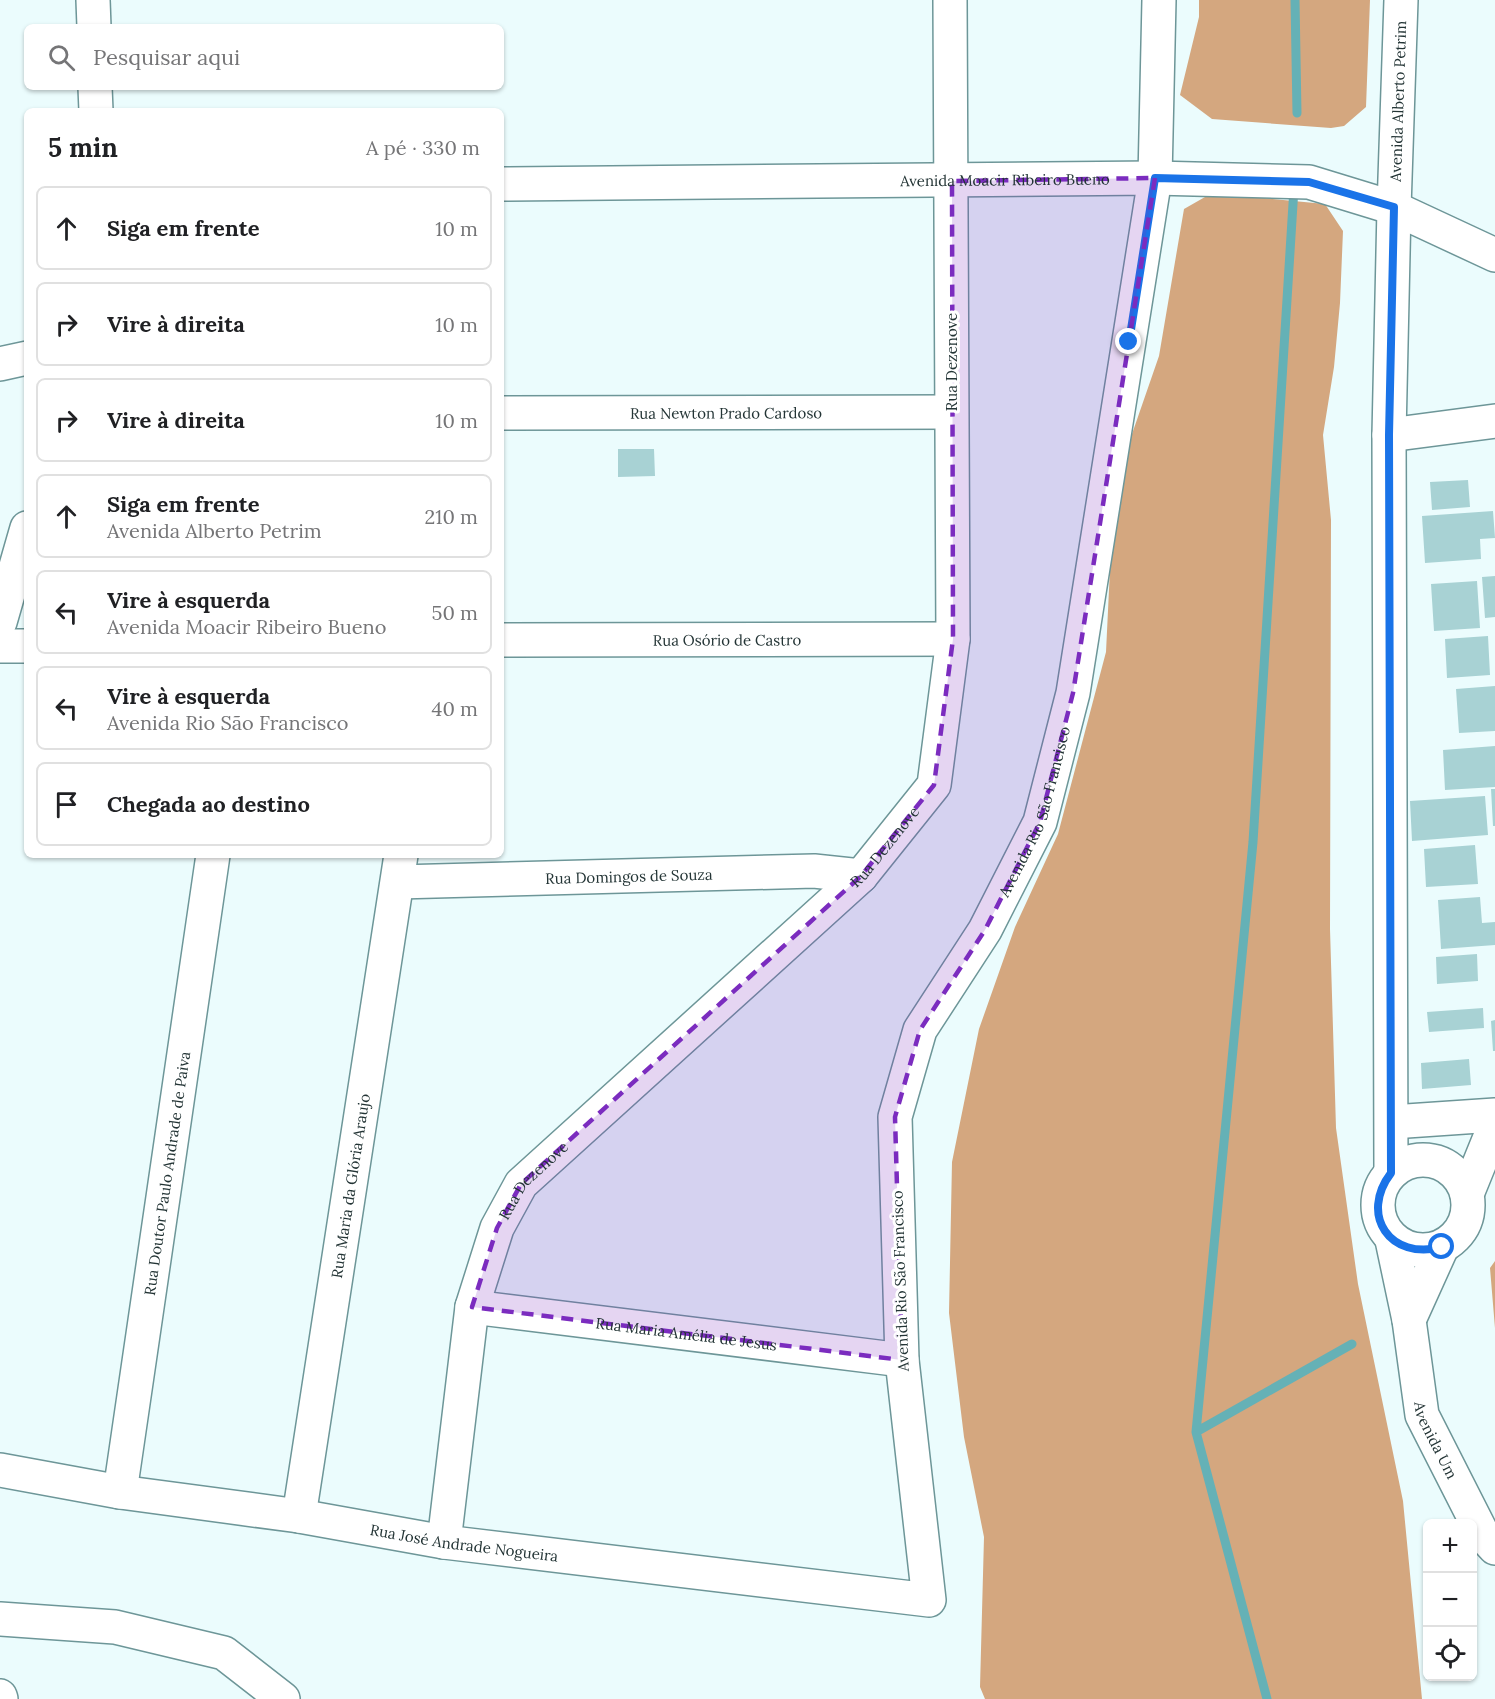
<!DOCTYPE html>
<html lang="pt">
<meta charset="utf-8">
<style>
body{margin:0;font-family:Lora,serif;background:#f2f2f2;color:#202124}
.controls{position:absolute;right:18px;bottom:18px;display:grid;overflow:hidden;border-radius:9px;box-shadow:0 2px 4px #0004}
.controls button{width:54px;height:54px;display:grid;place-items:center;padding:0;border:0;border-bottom:2px solid #e0e0e0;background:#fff;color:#202124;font:30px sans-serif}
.stop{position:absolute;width:18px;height:18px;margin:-14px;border:4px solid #1a73e8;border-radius:50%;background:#fff}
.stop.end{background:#1a73e8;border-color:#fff;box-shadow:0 2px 6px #0008}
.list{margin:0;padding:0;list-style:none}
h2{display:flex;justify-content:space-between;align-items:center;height:78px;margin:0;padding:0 24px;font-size:26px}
h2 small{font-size:20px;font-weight:400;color:#757577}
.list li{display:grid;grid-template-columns:39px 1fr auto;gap:18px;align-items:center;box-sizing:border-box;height:84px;margin:0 12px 12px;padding:0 12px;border:2px solid #e0e0e0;border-radius:9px}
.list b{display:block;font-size:22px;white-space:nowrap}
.list p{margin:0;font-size:20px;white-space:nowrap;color:#757577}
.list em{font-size:20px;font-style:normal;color:#757577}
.icon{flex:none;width:33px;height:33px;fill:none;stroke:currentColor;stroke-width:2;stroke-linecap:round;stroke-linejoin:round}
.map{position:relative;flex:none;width:1495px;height:1699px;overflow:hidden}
.search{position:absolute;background:#fff;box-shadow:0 2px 4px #0004;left:24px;top:24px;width:480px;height:66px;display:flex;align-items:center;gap:15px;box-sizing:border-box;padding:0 21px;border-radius:9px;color:#757577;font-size:22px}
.panel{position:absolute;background:#fff;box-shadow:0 2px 4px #0004;left:24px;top:108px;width:480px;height:750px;border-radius:9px}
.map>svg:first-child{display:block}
</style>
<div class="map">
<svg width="1495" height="1699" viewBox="0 0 1495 1699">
<rect width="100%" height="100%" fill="#ebfcfd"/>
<path fill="#d4a77f" d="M 1199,0 L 1370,0 L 1366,107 L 1344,126 L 1331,128 L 1212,119 L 1180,95 L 1199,17 Z
M 1212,193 L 1325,204 L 1343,231 L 1340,303 L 1334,367 L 1323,435 L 1331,520 L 1330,929 L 1336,1128 L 1358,1284 L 1403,1501 L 1422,1699 L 985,1699 L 980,1687 L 984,1537 L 964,1437 L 949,1313 L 952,1162 L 979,1029 L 1015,927 L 1058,834 L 1106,652 L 1114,486 L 1159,356 L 1184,209 Z
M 1495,1261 L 1495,1328 L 1490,1268 Z"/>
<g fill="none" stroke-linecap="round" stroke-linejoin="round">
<path stroke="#65b1b6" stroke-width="9" d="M 1295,0 L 1297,113
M 1196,1432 L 1352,1344
M 1267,1699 L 1196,1432 L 1253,842 L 1294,188"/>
</g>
<path fill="#a8d2d4" d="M 618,449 L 654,449 L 655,476 L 618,477 Z
M 1468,480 L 1470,507 L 1432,510 L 1430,482 Z
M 1493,511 L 1495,538 L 1480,539 L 1481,559 L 1425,563 L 1422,516 Z
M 1495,576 L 1495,617 L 1485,618 L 1482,577 Z
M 1477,581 L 1480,628 L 1434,631 L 1431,584 Z
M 1488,636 L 1490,675 L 1447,678 L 1445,639 Z
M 1495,686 L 1495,731 L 1459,733 L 1456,689 Z
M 1495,746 L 1495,787 L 1445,790 L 1443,750 Z
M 1491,789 L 1495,789 L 1495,826 L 1493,826 Z
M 1485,796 L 1488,835 L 1412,841 L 1410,801 Z
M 1475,845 L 1478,884 L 1426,887 L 1424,849 Z
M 1480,897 L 1482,923 L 1495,922 L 1495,945 L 1441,949 L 1438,900 Z
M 1477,954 L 1478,981 L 1437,984 L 1436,957 Z
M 1483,1008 L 1484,1028 L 1429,1032 L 1427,1012 Z
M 1495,1020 L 1495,1051 L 1493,1051 L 1491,1021 Z
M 1469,1059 L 1471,1085 L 1422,1089 L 1421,1063 Z"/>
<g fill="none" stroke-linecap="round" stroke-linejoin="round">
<g stroke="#6d9698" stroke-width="36">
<g id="minor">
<path d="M 93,0 L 94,27"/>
<path d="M 95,87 L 96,111"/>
<path id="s1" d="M 501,184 L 1155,178 L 1309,182 L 1394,208 L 1495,255"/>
<path d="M 0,364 L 27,358"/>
<path id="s2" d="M 501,413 L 951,412"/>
<path d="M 1389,435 L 1495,421"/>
<path d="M 0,622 L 27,528"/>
<path id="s3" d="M 501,640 L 953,639"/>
<path d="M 0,646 L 27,646"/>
<path id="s4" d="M 398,882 L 814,871 L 861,876"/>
<path d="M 1392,1122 L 1495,1115"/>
<circle cx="1423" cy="1205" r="45"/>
<path id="s5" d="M 1391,1173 L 1389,435 L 1394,208 L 1401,0"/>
<path d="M 1467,1194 L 1495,1125"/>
<path id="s6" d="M 1392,1240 L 1409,1320 L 1422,1415 L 1483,1535 L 1495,1548"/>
<path id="s7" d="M 472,1307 L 902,1360"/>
<path d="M 1409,1320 L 1442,1247"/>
<path id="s8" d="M 0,1470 L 120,1492 L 299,1516 L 444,1542 L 929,1600 L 902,1360 L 895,1117 L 920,1030 L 985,930 L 1040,822 L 1073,693 L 1155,178 L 1159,0"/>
<path id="s9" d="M 120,1492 L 213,855"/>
<path id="s10" d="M 299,1516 L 401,855"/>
<path id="s11" d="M 444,1542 L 472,1307 L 497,1228 L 521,1184 L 861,876 L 934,785 L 953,639 L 950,0"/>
<path d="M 0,1619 L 115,1627 L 224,1653 L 283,1699"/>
<path d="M 0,1696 L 1,1699"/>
</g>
</g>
<use href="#minor" stroke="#fff" stroke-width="33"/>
</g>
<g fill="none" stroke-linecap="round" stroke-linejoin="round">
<path stroke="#1a73e8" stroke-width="8" d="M 1129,342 L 1155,178 L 1309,182 L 1394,207 L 1389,435 L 1391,1173 C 1359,1215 1390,1261 1442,1247"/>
</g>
<path fill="#7b2cbf" fill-opacity="0.2" stroke="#7b2cbf" stroke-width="4.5" stroke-dasharray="12 8" stroke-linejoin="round" d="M 1155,178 L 1073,693 L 1040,822 L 985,930 L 920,1030 L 895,1117 L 902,1360 L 472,1307 L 497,1228 L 521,1184 L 861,876 L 934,785 L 953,639 L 952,181 Z"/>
<g text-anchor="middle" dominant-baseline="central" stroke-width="6" stroke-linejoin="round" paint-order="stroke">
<g font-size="15" fill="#233435" stroke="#fff">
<text stroke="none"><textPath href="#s5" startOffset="1072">Avenida Alberto Petrim</textPath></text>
<text stroke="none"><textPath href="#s1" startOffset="504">Avenida Moacir Ribeiro Bueno</textPath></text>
<text transform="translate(951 362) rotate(-90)">Rua Dezenove</text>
<text stroke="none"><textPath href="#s2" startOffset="225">Rua Newton Prado Cardoso</textPath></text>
<text stroke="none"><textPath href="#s3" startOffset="226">Rua Osório de Castro</textPath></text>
<text stroke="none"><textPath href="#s8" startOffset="1762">Avenida Rio São Francisco</textPath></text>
<text stroke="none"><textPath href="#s11" startOffset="866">Rua Dezenove</textPath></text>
<text stroke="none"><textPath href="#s4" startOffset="231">Rua Domingos de Souza</textPath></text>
<text stroke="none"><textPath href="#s9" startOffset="322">Rua Doutor Paulo Andrade de Paiva</textPath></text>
<text stroke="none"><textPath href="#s11" startOffset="380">Rua Dezenove</textPath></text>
<text stroke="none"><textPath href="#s10" startOffset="334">Rua Maria da Glória Araujo</textPath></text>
<text transform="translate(900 1281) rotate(-92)">Avenida Rio São Francisco</text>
<text stroke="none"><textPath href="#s7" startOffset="216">Rua Maria Amélia de Jesus</textPath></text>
<text stroke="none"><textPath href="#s6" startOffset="206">Avenida Um</textPath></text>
<text stroke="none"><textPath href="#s8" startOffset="470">Rua José Andrade Nogueira</textPath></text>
</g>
</g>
</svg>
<div class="controls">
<button>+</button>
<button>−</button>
<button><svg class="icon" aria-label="locate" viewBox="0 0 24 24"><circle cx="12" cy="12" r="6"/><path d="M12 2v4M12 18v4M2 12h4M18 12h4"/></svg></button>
</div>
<div class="stop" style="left:1442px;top:1247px"></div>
<div class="stop end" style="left:1129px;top:342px"></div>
<div class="search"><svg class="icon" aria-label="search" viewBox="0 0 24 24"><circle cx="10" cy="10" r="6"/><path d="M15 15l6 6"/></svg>Pesquisar aqui</div>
<section class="panel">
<h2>5 min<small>A pé · 330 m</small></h2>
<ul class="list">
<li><svg class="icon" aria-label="ahead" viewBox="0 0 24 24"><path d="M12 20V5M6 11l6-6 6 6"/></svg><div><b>Siga em frente</b></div><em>10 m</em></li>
<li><svg class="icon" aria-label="right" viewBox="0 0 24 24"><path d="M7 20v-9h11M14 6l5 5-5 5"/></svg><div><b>Vire à direita</b></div><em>10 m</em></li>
<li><svg class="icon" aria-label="right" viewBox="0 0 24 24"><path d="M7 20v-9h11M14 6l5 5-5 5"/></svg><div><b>Vire à direita</b></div><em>10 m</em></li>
<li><svg class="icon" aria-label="ahead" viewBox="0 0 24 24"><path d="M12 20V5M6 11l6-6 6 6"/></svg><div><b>Siga em frente</b><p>Avenida Alberto Petrim</p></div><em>210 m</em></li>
<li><svg class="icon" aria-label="left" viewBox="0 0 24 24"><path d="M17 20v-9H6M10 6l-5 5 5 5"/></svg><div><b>Vire à esquerda</b><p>Avenida Moacir Ribeiro Bueno</p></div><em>50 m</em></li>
<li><svg class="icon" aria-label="left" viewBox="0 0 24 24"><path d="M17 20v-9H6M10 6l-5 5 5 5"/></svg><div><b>Vire à esquerda</b><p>Avenida Rio São Francisco</p></div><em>40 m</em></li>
<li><svg class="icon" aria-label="arrive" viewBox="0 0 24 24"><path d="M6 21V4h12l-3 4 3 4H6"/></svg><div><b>Chegada ao destino</b></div></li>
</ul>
</section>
</div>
